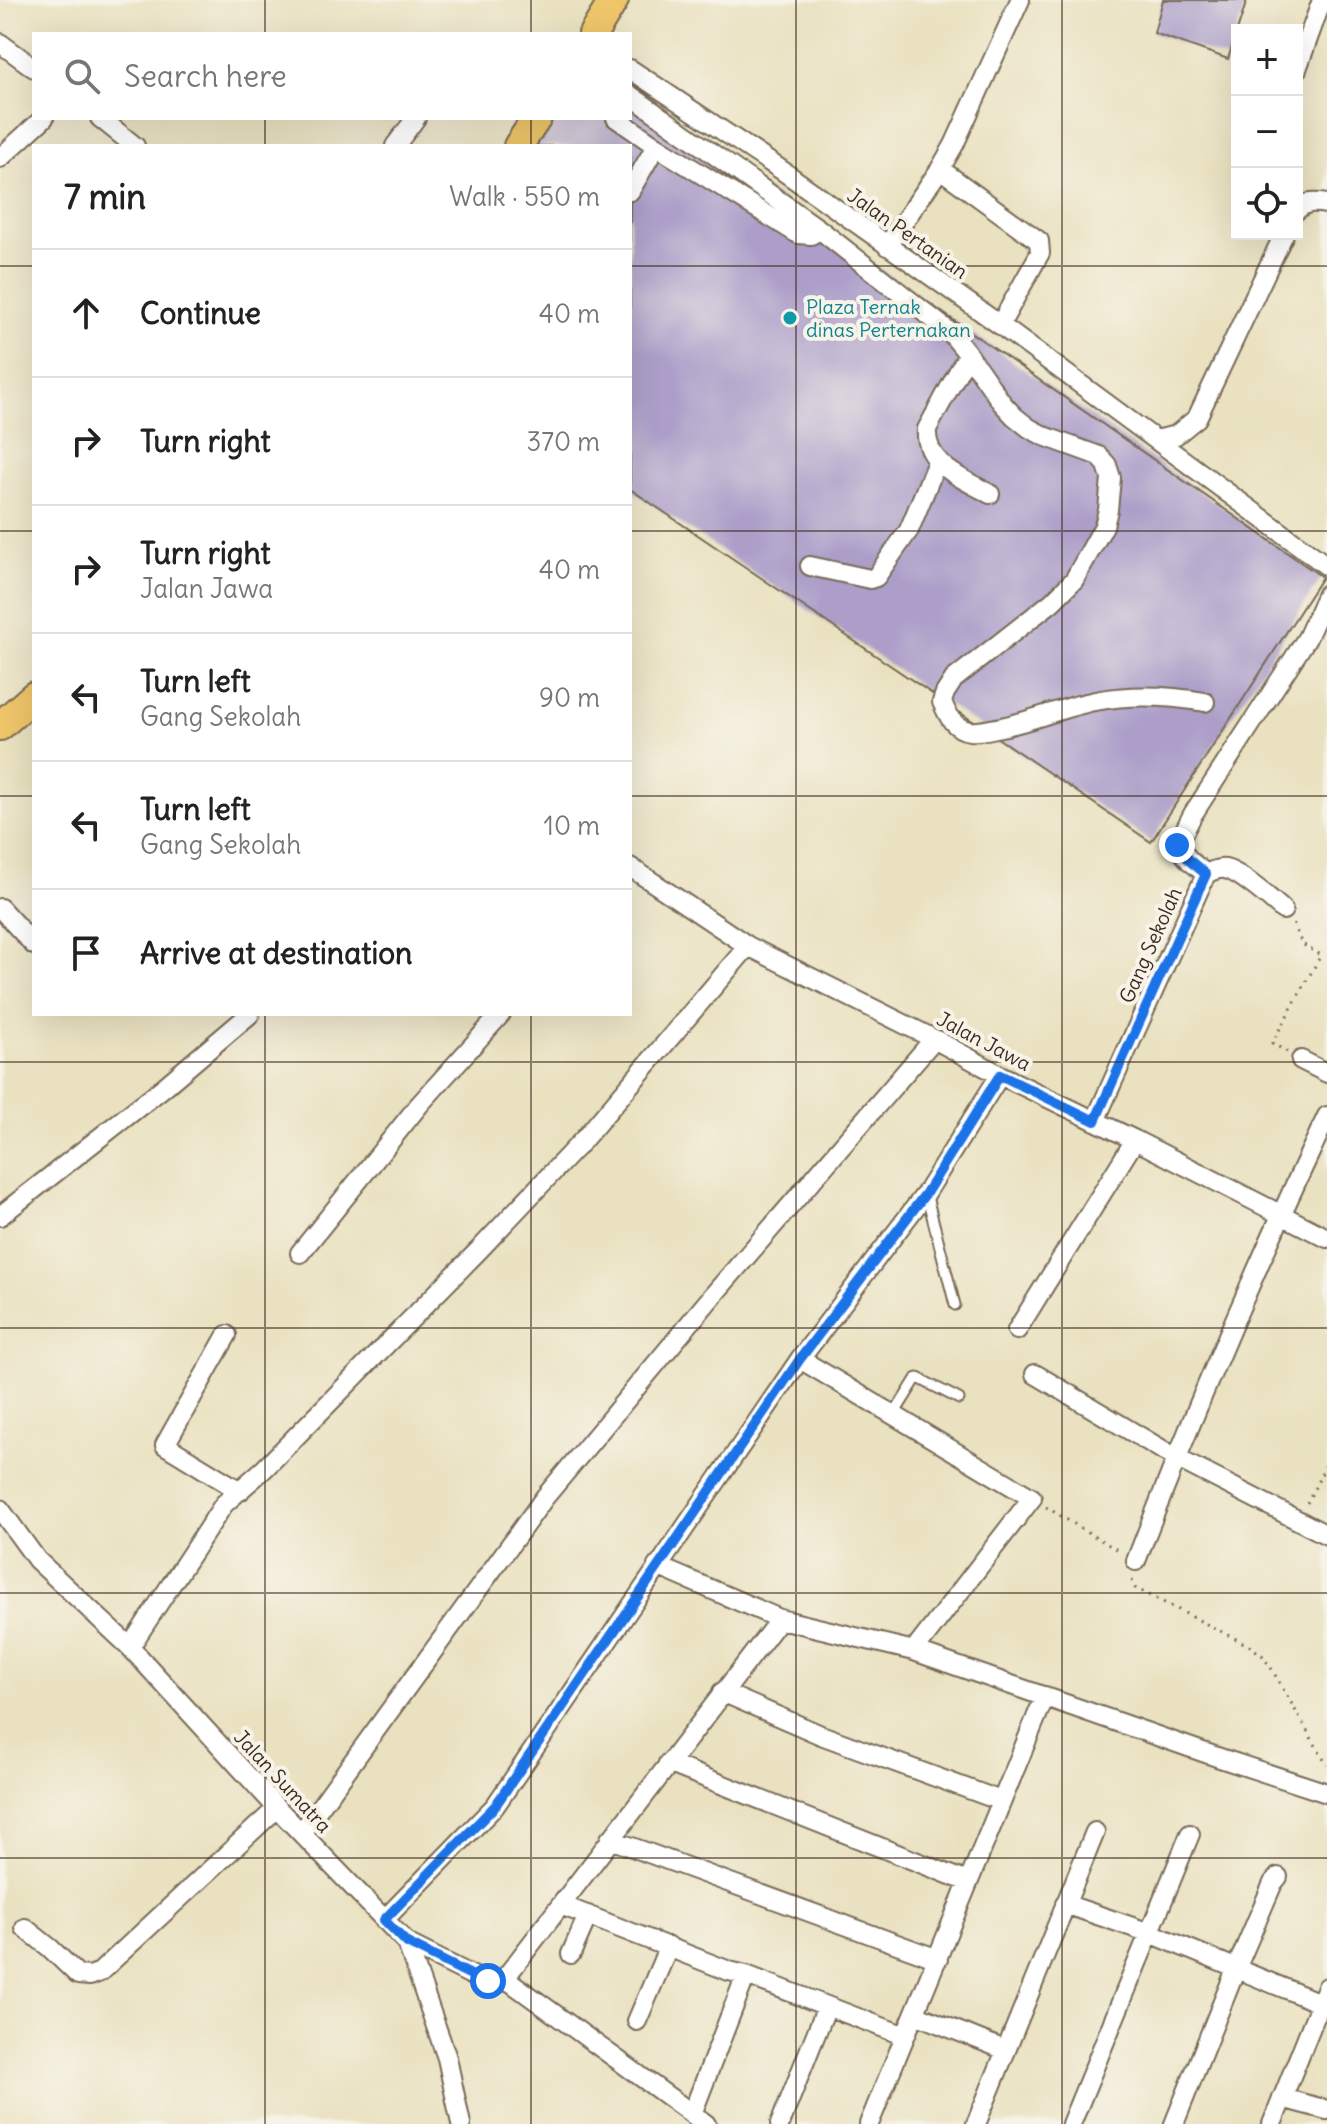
<!DOCTYPE html>
<meta charset="utf-8">
<style>
body{margin:0;font-family:Delius,sans-serif;background:#f2f2f2;color:#222}
.controls{position:absolute;right:24px;top:24px;display:grid;overflow:hidden;border-radius:0px;box-shadow:0 8px 32px #0002}
.controls button{width:72px;height:72px;display:grid;place-items:center;padding:0;border:0;border-bottom:2px solid #e0e0e0;background:#fff;color:#222;font:40px sans-serif}
.stop{position:absolute;width:24px;height:24px;margin:-18px;border:6px solid #1a73e8;border-radius:50%;background:#fff}
.stop.end{background:#1a73e8;border-color:#fff;box-shadow:0 2px 8px #0008}
.list{margin:0;padding:0;list-style:none}
h2{display:flex;justify-content:space-between;align-items:center;height:104px;margin:0;padding:0 32px;font-size:34px}
h2 small{font-size:26px;font-weight:400;color:#767676}
.list li{display:grid;grid-template-columns:52px 1fr auto;gap:24px;align-items:center;box-sizing:border-box;height:128px;padding:0 32px;border-top:2px solid #e0e0e0}
.list b{display:block;font-size:30px;white-space:nowrap}
.list p{margin:0;font-size:26px;white-space:nowrap;color:#767676}
.list em{font-size:26px;font-style:normal;color:#767676}
.icon{flex:none;width:44px;height:44px;fill:none;stroke:currentColor;stroke-width:2;stroke-linecap:round;stroke-linejoin:round}
.map{position:relative;flex:none;width:1327px;height:2124px;overflow:hidden}
.search{position:absolute;background:#fff;box-shadow:0 8px 32px #0002;left:32px;top:32px;width:600px;height:88px;display:flex;align-items:center;gap:20px;box-sizing:border-box;padding:0 28px;border-radius:0px;color:#767676;font-size:30px}
.panel{position:absolute;background:#fff;box-shadow:0 8px 32px #0002;left:32px;top:144px;width:600px;height:872px;border-radius:0px}
.map>svg:first-child{display:block}
</style>
<div class="map">
<svg width="1327" height="2124" viewBox="0 0 1327 2124">
<rect width="100%" height="100%" fill="#f7f3e8"/>
<filter id="ink" filterUnits="userSpaceOnUse"><feTurbulence type="fractalNoise" baseFrequency=".0125" numOctaves="2"/><feDisplacementMap in="SourceGraphic" scale="16" xChannelSelector="R" yChannelSelector="G"/><feConvolveMatrix kernelMatrix="1 2 1 2 8 2 1 2 1" color-interpolation-filters="sRGB"/></filter>
<filter id="wash" filterUnits="userSpaceOnUse"><feTurbulence type="fractalNoise" baseFrequency=".006" numOctaves="4" result="noise"/><feDisplacementMap in="SourceGraphic" scale="32" xChannelSelector="R" yChannelSelector="G"/><feGaussianBlur stdDeviation="1.8" result="paint"/><feColorMatrix in="noise" values="0 0 0 0 0 0 0 0 0 0 0 0 0 0 0 0 0 1.4 0 .05"/><feComposite in="paint" operator="in"/></filter>
<g filter="url(#wash)">
<rect width="100%" height="100%" fill="#e9e1bf"/>
<g id="blocks">
<path fill="#ac9ec9" d="M 1163,0 L 1247,0 L 1228,59 L 1154,33 Z
M 630,95 L 1322,577 L 1151,842 L 630,489 L 630,146 L 525,146 L 541,118 L 630,118 Z"/>
</g>
</g>
<g filter="url(#ink)">
<use href="#blocks" fill-opacity="0" stroke="#786a56" stroke-width="2"/>
<g fill="none" stroke-linecap="round" stroke-linejoin="round">
<g stroke="#786a56" stroke-width="13">
<path id="lane" d="M 926,1193 L 955,1305
M 893,1416 L 916,1379 L 918,1378 L 959,1399"/>
</g>
<g stroke="#786a56" stroke-width="22">
<path id="street" d="M 0,43 L 34,68
M 630,69 L 780,169 L 1000,325 L 1327,566
M 1297,69 L 1322,0
M 630,95 L 819,229 L 951,333 L 968,354 L 1002,403 L 1014,416 L 1029,428 L 1044,436 L 1099,456 L 1107,465 L 1111,478 L 1108,510 L 1104,526 L 1074,580 L 1052,602 L 954,679 L 945,693 L 942,702 C 948,716 954,729 970,731 C 980,732 991,729 1001,727 C 1033,721 1063,707 1095,701 C 1131,694 1170,696 1205,702
M 100,118 L 135,146
M 616,118 L 656,146 L 798,234 L 811,235 L 819,229
M 395,146 L 416,118
M 0,158 L 44,118
M 940,169 L 1039,241 L 1040,253 L 1000,325
M 630,191 L 656,146
M 1297,210 C 1306,201 1315,202 1327,204
M 887,246 L 940,169 L 954,145 L 1020,0
M 968,354 L 927,429 C 924,465 964,479 990,494
M 1157,440 L 1176,435 L 1197,418 L 1284,234
M 810,566 L 870,579 L 876,577 L 909,530 L 937,462
M 630,867 L 748,946 L 934,1039 L 1000,1075 L 1135,1140 L 1327,1238
M 1206,874 C 1212,871 1218,868 1225,869 C 1238,871 1272,900 1283,910
M 0,908 L 34,945
M 1301,1060 L 1327,1073
M 1095,1121 L 1206,874 L 1190,861 L 1177,845 L 1193,814 L 1307,638 L 1327,594
M 0,1216 L 164,1087 L 250,1014
M 300,1253 L 419,1105 L 501,1014
M 1017,1330 L 1135,1140
M 227,1335 L 165,1445 L 240,1491
M 800,1359 L 1032,1498 L 914,1651
M 1035,1374 L 1176,1458 L 1327,1535
M 0,1509 L 37,1560 L 130,1647 L 277,1808 L 407,1943 L 447,2058 L 461,2124
M 1136,1561 C 1194,1411 1258,1262 1327,1116
M 657,1566 L 780,1619 L 914,1651 L 1220,1758 L 1327,1793
M 130,1647 L 224,1504 L 264,1469 L 479,1250 L 584,1139 L 748,946
M 722,1692 L 821,1735 L 1001,1801
M 668,1763 L 968,1882
M 301,1833 L 545,1497 L 709,1300 L 934,1039
M 610,1839 L 938,1959
M 1065,1904 L 1150,1933 L 1320,2003
M 561,1905 L 729,1971 L 746,1975 L 905,2036
M 384,1920 L 495,1806 L 800,1359 L 926,1193 L 1000,1075
M 25,1928 L 50,1948 L 78,1975 L 90,1976 L 100,1972 L 277,1808
M 407,1943 L 477,1978 L 497,1983 L 505,1978 L 780,1619
M 571,1954 L 588,1915
M 505,1978 L 706,2124
M 915,2014 L 1005,2050
M 637,2021 L 669,1946
M 1282,2098 L 1327,2110
M 692,2114 L 746,1975
M 780,2124 L 827,2006
M 869,2124 L 1045,1696
M 976,2124 L 1095,1832
M 1071,2124 L 1190,1834
M 1174,2124 L 1236,1969 L 1273,1883 L 1278,1877
M 1272,2124 L 1327,1987"/>
</g>
<g stroke="#786a56" stroke-width="32">
<path id="primary" d="M 593,34 L 614,0
M 518,146 L 537,118
M 0,726 L 34,696"/>
</g>
<path stroke="#786a56" stroke-width="3" stroke-dasharray="2 6" stroke-linecap="butt" d="M 1287,1052 L 1272,1043 L 1321,955 L 1302,944 L 1293,923
M 1307,1503 L 1327,1463
M 1046,1507 L 1119,1551
M 1132,1580 L 1135,1588 L 1250,1646 L 1262,1655 L 1271,1668 L 1327,1765"/>
<use href="#lane" stroke="#fff" stroke-width="9"/>
<use href="#street" stroke="#fff" stroke-width="18"/>
<use href="#primary" stroke="#eec569" stroke-width="28"/>
</g>
</g>
<g fill="none" stroke-linecap="round" stroke-linejoin="round" filter="url(#ink)">
<path stroke="#1a73e8" stroke-width="10" d="M 488,1981 L 477,1978 L 407,1943 L 384,1920 L 495,1806 L 800,1359 L 926,1193 L 1000,1075 L 1095,1121 L 1206,874 L 1190,861 L 1177,845"/>
</g>
<path fill="none" stroke="#3b2a1e" stroke-width="2" stroke-opacity="0.55" d="M 265,0 L 265,34M 531,0 L 531,34M 796,0 L 796,2124M 1062,0 L 1062,2124M 265,118 L 265,146M 531,118 L 531,146M 0,266 L 34,266M 630,266 L 1327,266M 0,531 L 34,531M 630,531 L 1327,531M 0,796 L 34,796M 630,796 L 1327,796M 265,1014 L 265,2124M 531,1014 L 531,2124M 0,1062 L 1327,1062M 0,1328 L 1327,1328M 0,1593 L 1327,1593M 0,1858 L 1327,1858"/>
<circle fill="#0f9aa8" stroke="#f7f3e8" stroke-width="3" cx="790" cy="318" r="8"/>
<g text-anchor="middle" dominant-baseline="central" stroke-width="8" stroke-linejoin="round" paint-order="stroke">
<g font-size="20" fill="#3b2a1e" stroke="#f7f3e8">
<text transform="translate(908 233) rotate(35)">Jalan Pertanian</text>
<text transform="translate(1150 945) rotate(-66)">Gang Sekolah</text>
<text transform="translate(984 1041) rotate(28)">Jalan Jawa</text>
<text transform="translate(283 1781) rotate(47)">Jalan Sumatra</text>
</g>
<g font-size="20" fill="#0d838f" stroke="#f7f3e8" text-anchor="start">
<text x="806" y="306">Plaza Ternak<tspan x="806" dy="23">dinas Perternakan</tspan></text>
</g>
</g>
</svg>
<div class="controls">
<button>+</button>
<button>−</button>
<button><svg class="icon" aria-label="locate" viewBox="0 0 24 24"><circle cx="12" cy="12" r="6"/><path d="M12 2v4M12 18v4M2 12h4M18 12h4"/></svg></button>
</div>
<div class="stop" style="left:488px;top:1981px"></div>
<div class="stop end" style="left:1177px;top:845px"></div>
<div class="search"><svg class="icon" aria-label="search" viewBox="0 0 24 24"><circle cx="10" cy="10" r="6"/><path d="M15 15l6 6"/></svg>Search here</div>
<section class="panel">
<h2>7 min<small>Walk · 550 m</small></h2>
<ul class="list">
<li><svg class="icon" aria-label="ahead" viewBox="0 0 24 24"><path d="M12 20V5M6 11l6-6 6 6"/></svg><div><b>Continue</b></div><em>40 m</em></li>
<li><svg class="icon" aria-label="right" viewBox="0 0 24 24"><path d="M7 20v-9h11M14 6l5 5-5 5"/></svg><div><b>Turn right</b></div><em>370 m</em></li>
<li><svg class="icon" aria-label="right" viewBox="0 0 24 24"><path d="M7 20v-9h11M14 6l5 5-5 5"/></svg><div><b>Turn right</b><p>Jalan Jawa</p></div><em>40 m</em></li>
<li><svg class="icon" aria-label="left" viewBox="0 0 24 24"><path d="M17 20v-9H6M10 6l-5 5 5 5"/></svg><div><b>Turn left</b><p>Gang Sekolah</p></div><em>90 m</em></li>
<li><svg class="icon" aria-label="left" viewBox="0 0 24 24"><path d="M17 20v-9H6M10 6l-5 5 5 5"/></svg><div><b>Turn left</b><p>Gang Sekolah</p></div><em>10 m</em></li>
<li><svg class="icon" aria-label="arrive" viewBox="0 0 24 24"><path d="M6 21V4h12l-3 4 3 4H6"/></svg><div><b>Arrive at destination</b></div></li>
</ul>
</section>
</div>
